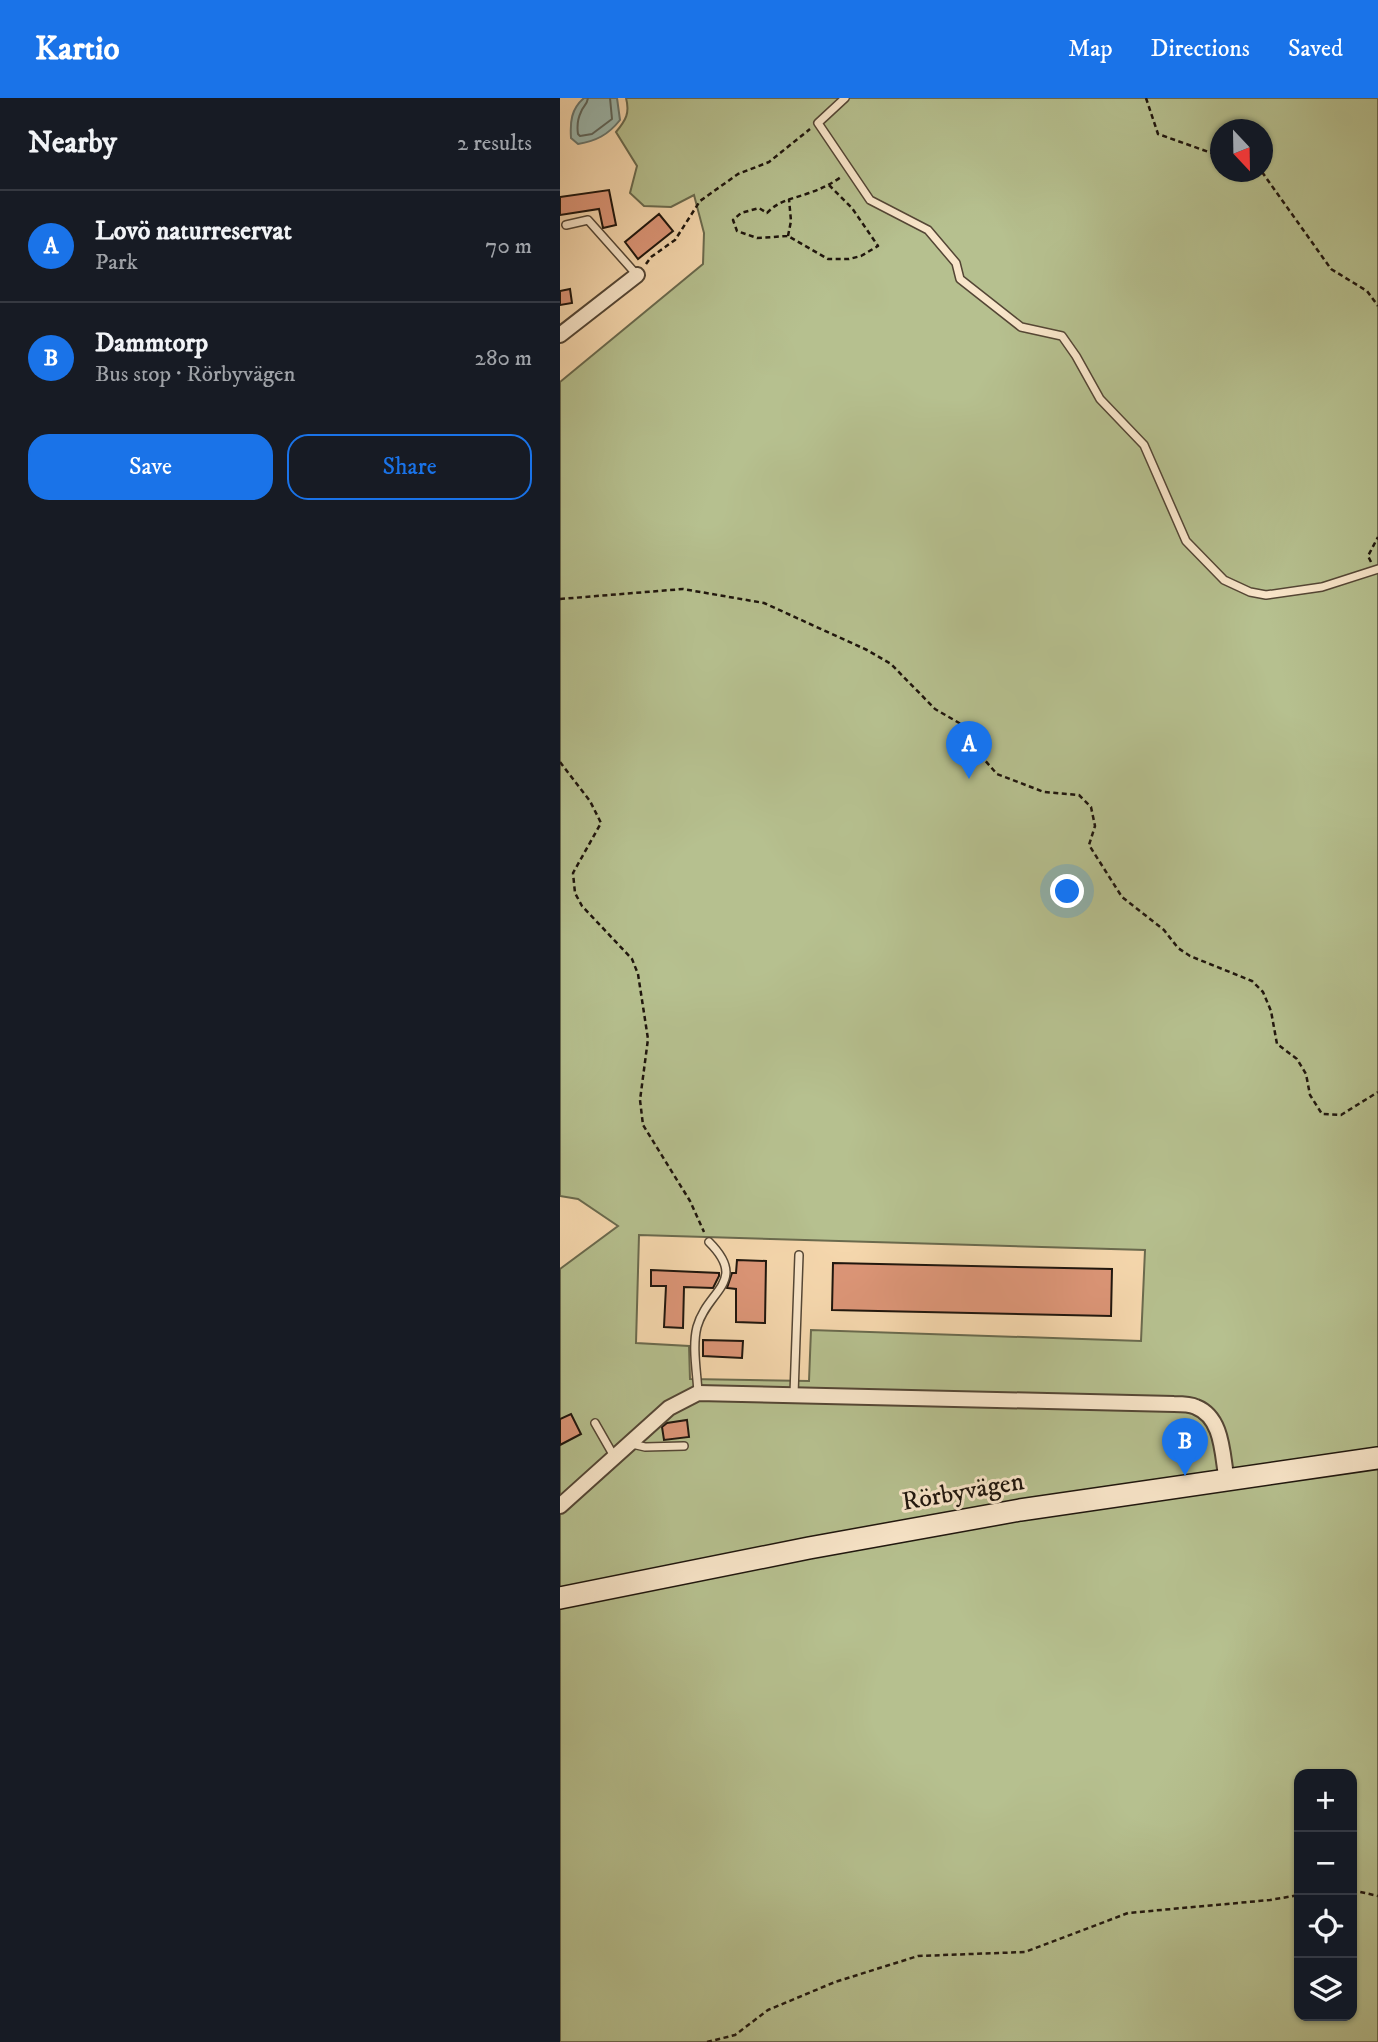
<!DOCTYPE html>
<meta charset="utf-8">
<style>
body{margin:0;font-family:"IM FELL DW Pica",serif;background:#20242c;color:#f1f3f6}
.controls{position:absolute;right:21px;bottom:21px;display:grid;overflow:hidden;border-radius:14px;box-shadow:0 2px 5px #0004}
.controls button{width:63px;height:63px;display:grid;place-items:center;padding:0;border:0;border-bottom:2px solid #363941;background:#171b24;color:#f1f3f6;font:35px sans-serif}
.compass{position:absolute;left:650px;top:21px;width:63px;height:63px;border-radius:50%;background:#171b24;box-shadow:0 2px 5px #0004;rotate:158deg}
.you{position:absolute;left:508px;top:794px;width:24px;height:24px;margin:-18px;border:5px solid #fff;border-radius:50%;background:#1a73e8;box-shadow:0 0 0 10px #1a73e833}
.badge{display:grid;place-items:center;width:46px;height:46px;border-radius:50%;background:#1a73e8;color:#fff;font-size:23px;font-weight:700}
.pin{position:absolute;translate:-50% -58px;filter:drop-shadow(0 2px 4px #0008)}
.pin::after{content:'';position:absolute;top:37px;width:24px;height:21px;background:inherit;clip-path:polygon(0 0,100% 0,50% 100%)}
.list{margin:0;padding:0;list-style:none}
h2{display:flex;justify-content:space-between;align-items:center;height:91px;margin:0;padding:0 28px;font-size:30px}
h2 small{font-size:23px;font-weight:400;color:#9ea1a6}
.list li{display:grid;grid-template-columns:46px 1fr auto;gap:21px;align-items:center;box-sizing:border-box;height:112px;padding:0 28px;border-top:2px solid #363941}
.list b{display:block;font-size:26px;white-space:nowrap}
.list p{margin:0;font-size:23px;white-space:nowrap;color:#9ea1a6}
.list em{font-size:23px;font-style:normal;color:#9ea1a6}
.actions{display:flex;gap:14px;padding:21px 28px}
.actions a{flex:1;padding:16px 0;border:2px solid #1a73e8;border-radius:21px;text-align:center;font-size:24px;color:#1a73e8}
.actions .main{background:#1a73e8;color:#fff}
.icon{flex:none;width:38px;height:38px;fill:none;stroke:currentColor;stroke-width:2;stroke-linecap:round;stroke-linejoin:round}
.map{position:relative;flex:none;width:818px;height:1944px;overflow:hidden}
header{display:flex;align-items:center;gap:42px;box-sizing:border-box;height:98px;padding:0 35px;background:#1a73e8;color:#fff}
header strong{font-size:33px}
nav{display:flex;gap:38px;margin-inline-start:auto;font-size:24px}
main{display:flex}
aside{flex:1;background:#171b24}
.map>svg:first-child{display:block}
</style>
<header>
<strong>Kartio</strong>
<nav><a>Map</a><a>Directions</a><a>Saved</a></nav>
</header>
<main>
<aside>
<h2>Nearby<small>2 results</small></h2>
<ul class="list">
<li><span class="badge">A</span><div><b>Lovö naturreservat</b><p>Park</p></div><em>70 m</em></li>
<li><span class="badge">B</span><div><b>Dammtorp</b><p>Bus stop · Rörbyvägen</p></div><em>280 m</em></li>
</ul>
<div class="actions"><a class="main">Save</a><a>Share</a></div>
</aside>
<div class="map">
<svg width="818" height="1944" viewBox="0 0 818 1944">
<rect width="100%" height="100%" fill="#f6d8ae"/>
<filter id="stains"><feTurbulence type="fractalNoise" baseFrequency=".00286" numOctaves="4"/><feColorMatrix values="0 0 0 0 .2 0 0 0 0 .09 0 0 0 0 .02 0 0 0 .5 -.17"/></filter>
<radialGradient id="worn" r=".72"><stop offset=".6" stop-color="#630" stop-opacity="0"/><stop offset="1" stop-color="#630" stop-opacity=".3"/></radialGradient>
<path fill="#b6c08f" stroke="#6a6a4e" stroke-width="2" fill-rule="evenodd" d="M 66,0 L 818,0 L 818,1944 L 0,1944 L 0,1171 L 58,1128 L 18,1101 L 0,1098 L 0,284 L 143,166 L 144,135 L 134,97 L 111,109 L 84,108 L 70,95 L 77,68 L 56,34 C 66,22 70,15 66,0 ZM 660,32 L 702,32 L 702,74 L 660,74 ZM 79,1137 L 585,1152 L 581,1243 L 251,1232 L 249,1283 L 130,1281 L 129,1248 L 76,1245 ZM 739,1676 L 792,1676 L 792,1918 L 739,1918 Z"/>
<path fill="#9db9af" stroke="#6a776e" stroke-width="2" d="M 24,0 L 57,0 L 60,22 C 48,37 36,43 18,46 L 11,40 C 10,24 11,11 24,0 Z"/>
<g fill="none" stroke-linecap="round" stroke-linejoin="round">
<path stroke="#5e675e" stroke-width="2" d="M 28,0 C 27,7 23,8 21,14 C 18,20 17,29 18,36 L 20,38 L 32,36 L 52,21 L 50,0"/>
</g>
<path fill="#dd9678" stroke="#1e150d" stroke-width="2" d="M 49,92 L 56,127 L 43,130 L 39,111 L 0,117 L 0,99 Z
M 99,116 L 113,133 L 78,161 L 65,144 Z
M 10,191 L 12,205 L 0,207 L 0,193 Z
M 177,1162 L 206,1163 L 205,1225 L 176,1224 L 176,1191 L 167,1190 L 172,1175 L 176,1175 Z
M 273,1165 L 552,1171 L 551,1218 L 272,1212 Z
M 91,1172 L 159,1175 L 159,1178 L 153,1190 L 124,1189 L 123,1230 L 104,1229 L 106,1188 L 91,1188 Z
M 143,1242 L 183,1243 L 182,1260 L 143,1258 Z
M 11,1316 L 21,1336 L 0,1347 L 0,1321 Z
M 127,1322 L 129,1339 L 104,1342 L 102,1329 L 107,1325 Z"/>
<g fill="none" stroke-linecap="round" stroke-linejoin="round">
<g stroke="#544635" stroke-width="10">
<path id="lane" d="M 285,0 L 258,25 L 310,102 L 368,132 L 396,165 L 400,181 L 461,229 L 502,238 L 516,258 L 540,301 L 584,347 L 626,443 L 664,482 L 690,494 L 706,497 L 762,489 L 818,471
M 6,127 L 28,122 L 77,177
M 138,1295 C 137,1274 132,1249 137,1229 C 147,1192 189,1184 149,1144
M 234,1296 L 239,1157
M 35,1325 L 55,1360
M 72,1346 L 85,1349 L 124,1348"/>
</g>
<g stroke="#544635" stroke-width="18">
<path id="street" d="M 0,237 L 77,177
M 0,1408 L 109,1310 L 138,1295 L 614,1306 C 621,1306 630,1306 636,1309 C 664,1320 662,1359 667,1383"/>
</g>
<g stroke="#1e150d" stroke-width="24">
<path id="secondary" d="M 0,1500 L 249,1450 L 460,1412 L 818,1360"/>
</g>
<path stroke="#1e150d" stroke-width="2.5" stroke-dasharray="5 3.5" stroke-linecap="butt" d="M 586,0 L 598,36 L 660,58
M 702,74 L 771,171 L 807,193 L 818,208
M 269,87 L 292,110 L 318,148 L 301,158 L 289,161 L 268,161 L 228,138 L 197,140 L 177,133 L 173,122 L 181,115 L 199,110 L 207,115 C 219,102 233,101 249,95 C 261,91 271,86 281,79
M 228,138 L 231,123 L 229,101
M 86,166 L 91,159 L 115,142 L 140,103 L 178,76 L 209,64 L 250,31
M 811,464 L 808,458 L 818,439
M 0,501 L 123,491 L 204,505 L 307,552 L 331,566 L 375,611 L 401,626 L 422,659 L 437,676 L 484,694 L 519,697 L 531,709 L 535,728 L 529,747 L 562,799 L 604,832 L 618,850 L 630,858 L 692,883 L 703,894 L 711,913 L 717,946 L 737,961 L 746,976 L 750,997 L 762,1016 L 781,1017 L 818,994
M 0,664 L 30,703 L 41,725 L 13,775 L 15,795 L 22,808 L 72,861 L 78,876 L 88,941 L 80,1002 L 83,1027 L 130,1103 L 144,1134
M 792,1792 L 818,1798
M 147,1944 L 175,1937 L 208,1912 L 275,1884 L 358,1858 L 465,1854 L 568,1815 L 710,1802 L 739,1797"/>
<use href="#lane" stroke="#f9e6ca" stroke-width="7"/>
<use href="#street" stroke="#f9e6ca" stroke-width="14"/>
<use href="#secondary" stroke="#f9e6ca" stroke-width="21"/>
</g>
<g text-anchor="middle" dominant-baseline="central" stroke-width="6" stroke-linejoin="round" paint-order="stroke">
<g font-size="26" fill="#1e150d" stroke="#f9e6ca">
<text transform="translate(403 1394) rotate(-10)">Rörbyvägen</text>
</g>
</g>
<rect width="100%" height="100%" filter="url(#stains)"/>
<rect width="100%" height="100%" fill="url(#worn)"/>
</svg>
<div class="controls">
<button>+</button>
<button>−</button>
<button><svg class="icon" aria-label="locate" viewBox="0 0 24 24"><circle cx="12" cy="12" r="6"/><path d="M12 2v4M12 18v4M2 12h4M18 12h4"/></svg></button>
<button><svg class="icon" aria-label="layers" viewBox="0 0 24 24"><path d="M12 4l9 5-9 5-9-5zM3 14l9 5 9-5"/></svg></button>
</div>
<svg class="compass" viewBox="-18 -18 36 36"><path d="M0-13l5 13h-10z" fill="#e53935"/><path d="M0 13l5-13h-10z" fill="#9ea1a6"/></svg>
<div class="you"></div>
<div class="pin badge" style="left:409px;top:681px">A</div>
<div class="pin badge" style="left:625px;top:1378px">B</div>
</div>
</main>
